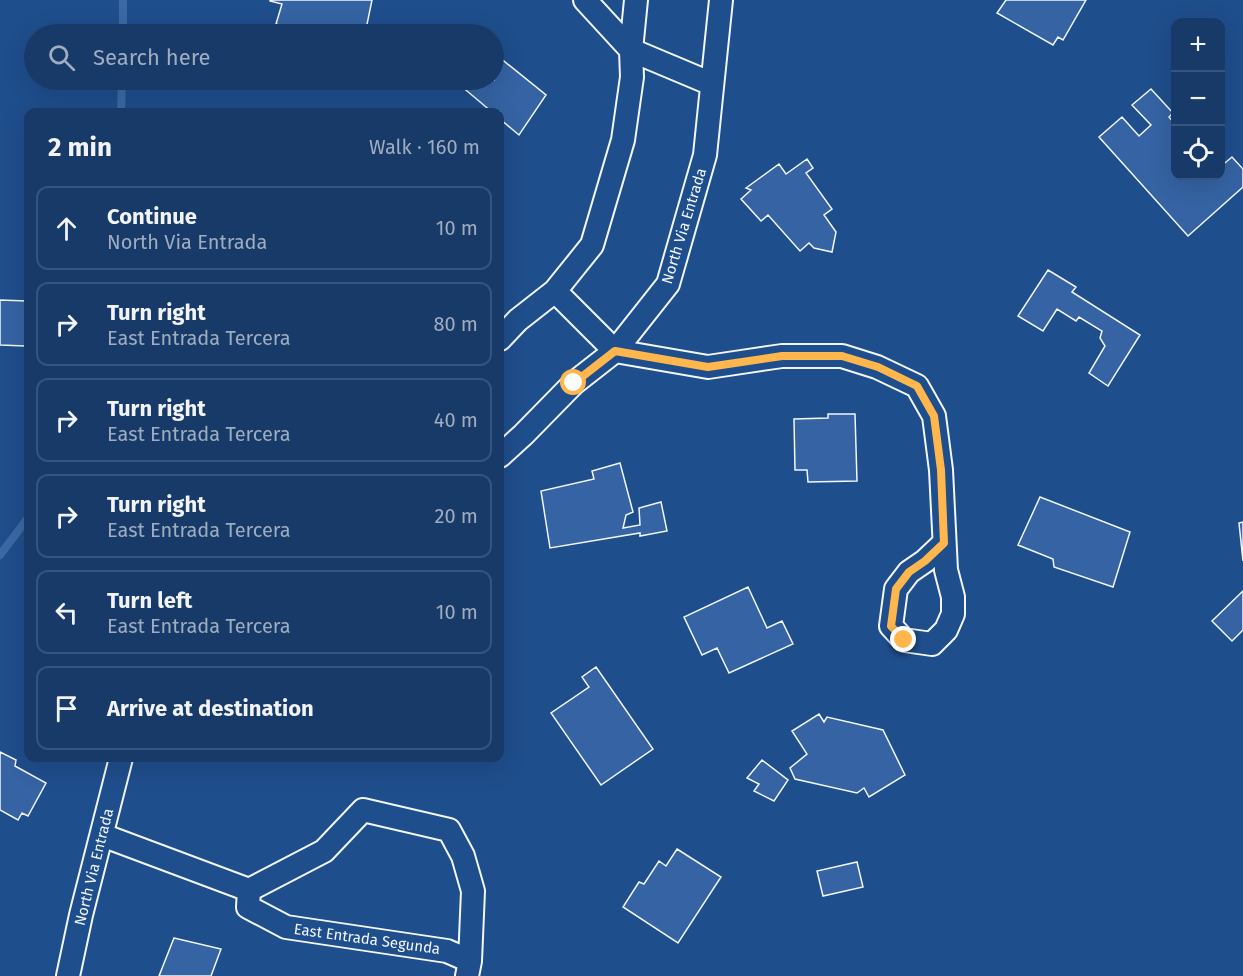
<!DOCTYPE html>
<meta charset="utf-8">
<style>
body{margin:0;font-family:"Fira Sans",sans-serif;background:#244571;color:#f1f3f6}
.controls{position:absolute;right:18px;top:18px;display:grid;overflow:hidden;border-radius:12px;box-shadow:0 6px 24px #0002}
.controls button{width:54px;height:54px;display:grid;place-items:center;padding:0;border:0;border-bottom:2px solid #36547d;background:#173a69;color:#f1f3f6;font:30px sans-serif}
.stop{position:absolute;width:18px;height:18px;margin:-14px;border:4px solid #ffb74d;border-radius:50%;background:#fff}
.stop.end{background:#ffb74d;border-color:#fff;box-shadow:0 2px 6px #0008}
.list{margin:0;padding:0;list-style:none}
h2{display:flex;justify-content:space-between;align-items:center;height:78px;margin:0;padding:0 24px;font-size:26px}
h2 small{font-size:20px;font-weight:400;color:#9eadc0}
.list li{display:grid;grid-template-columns:39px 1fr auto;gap:18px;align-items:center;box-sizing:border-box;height:84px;margin:0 12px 12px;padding:0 12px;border:2px solid #36547d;border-radius:12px}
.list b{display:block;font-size:22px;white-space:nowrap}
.list p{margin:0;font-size:20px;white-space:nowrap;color:#9eadc0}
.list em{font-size:20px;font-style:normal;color:#9eadc0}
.icon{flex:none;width:33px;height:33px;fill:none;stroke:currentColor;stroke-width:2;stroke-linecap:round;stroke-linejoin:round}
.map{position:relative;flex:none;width:1243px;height:976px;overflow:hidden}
.search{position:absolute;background:#173a69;box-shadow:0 6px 24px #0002;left:24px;top:24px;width:480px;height:66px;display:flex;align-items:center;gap:15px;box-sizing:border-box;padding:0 21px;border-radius:33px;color:#9eadc0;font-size:22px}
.panel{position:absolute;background:#173a69;box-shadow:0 6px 24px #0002;left:24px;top:108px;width:480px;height:654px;border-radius:12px}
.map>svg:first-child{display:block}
</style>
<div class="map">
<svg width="1243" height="976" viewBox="0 0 1243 976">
<rect width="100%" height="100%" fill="#1f4e8c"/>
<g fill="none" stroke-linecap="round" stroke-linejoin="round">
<path stroke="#3b69a3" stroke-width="8" d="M 123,34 L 123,0
M 121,112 L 122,80
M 0,555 L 28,518"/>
</g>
<path fill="#3563a3" stroke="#f2f6ff" stroke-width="1.5" d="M 270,0 L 372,0 L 365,34 L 307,34 L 276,24 L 282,4 L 270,1 Z
M 1006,0 L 1086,0 L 1063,40 L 1058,37 L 1053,45 L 997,13 Z
M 494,53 L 546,95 L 519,135 L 500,119 L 500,112 L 492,112 L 454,80 L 494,80 Z
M 1151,89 L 1173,113 L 1169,117 L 1176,125 L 1176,176 L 1220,176 L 1220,167 L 1232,157 L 1243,169 L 1243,187 L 1188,236 L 1099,137 L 1122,117 L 1139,136 L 1151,125 L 1132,105 Z
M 807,159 L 813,168 L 806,173 L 832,209 L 824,215 L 836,232 L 832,252 L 814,248 L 809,243 L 800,251 L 768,215 L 761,221 L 741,199 L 751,190 L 746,188 L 779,164 L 786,174 Z
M 1048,270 L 1076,287 L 1072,292 L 1140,335 L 1108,386 L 1089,373 L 1105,346 L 1100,338 L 1102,331 L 1079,317 L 1076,321 L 1057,309 L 1043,331 L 1018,316 Z
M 0,300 L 27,301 L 25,346 L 0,345 Z
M 828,414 L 855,414 L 857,481 L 808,482 L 807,470 L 795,470 L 794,419 L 828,418 Z
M 620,463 L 633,512 L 626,515 L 623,528 L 640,525 L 639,508 L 661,502 L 667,531 L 640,536 L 640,533 L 550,548 L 541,491 L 594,479 L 592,471 Z
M 1040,497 L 1130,532 L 1113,587 L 1054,567 L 1053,559 L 1018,545 Z
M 1243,522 L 1243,561 L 1239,523 Z
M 748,587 L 767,628 L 782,621 L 793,644 L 729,673 L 717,648 L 702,655 L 684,617 Z
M 1243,591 L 1243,630 L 1232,641 L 1212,621 Z
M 596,667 L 653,749 L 601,785 L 551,713 L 589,687 L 582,677 Z
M 819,714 L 824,722 L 827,717 L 883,730 L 905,775 L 869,797 L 864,788 L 857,793 L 795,779 L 790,768 L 807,754 L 792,731 Z
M 0,752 L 16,760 L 15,766 L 46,783 L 28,816 L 22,813 L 18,820 L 0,810 Z
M 762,760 L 788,780 L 774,801 L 754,791 L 759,784 L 747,778 Z
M 677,849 L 721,877 L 678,943 L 623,907 L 639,882 L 644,884 L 659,861 L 666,866 Z
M 857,862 L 863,887 L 823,896 L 817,871 Z
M 174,938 L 221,949 L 211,976 L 159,976 Z"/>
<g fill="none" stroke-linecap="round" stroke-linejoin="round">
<g stroke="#f2f6ff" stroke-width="26">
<path id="minor" d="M 585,0 L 631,50 L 712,84
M 555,291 L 615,351 L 708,367 L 782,356 L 842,356 L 877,367 L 917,386 L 934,416 L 941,470 L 946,570 L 953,597 L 953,614 L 946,630 L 932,644 L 904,640 L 891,626 L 896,589 L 909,572 L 925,561 L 944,543
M 500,339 L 518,320 L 555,291 L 592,245 L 623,140 L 632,77 L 631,50 L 636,0
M 500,456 L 523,435 L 574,383 L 615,351 L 668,284 L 705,155 L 721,0
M 102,835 L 249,890
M 68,976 L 81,915 L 121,758
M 467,976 L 470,961 L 473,891 L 463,856 L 449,830 L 363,810 L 324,851 L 249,890 L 248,907 L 286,927 L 447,951 L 470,961"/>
</g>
<use href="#minor" stroke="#1f4e8c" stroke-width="22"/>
</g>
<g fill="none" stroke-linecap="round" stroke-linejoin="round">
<path stroke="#ffb74d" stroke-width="8" d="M 574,383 L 615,351 L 708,367 L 782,356 L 842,356 L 878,367 L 917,386 L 934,416 L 941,470 L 944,543 L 925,561 L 909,572 L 896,589 L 891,626 L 904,640"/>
</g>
<g text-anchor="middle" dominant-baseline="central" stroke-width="4.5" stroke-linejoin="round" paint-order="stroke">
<g font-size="15" fill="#f2f6ff" stroke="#1f4e8c">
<text transform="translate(684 226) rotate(-73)">North Via Entrada</text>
<text transform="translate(94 867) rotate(-76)">North Via Entrada</text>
<text transform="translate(367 939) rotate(8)">East Entrada Segunda</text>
</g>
</g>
</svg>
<div class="controls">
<button>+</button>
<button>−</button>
<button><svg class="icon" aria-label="locate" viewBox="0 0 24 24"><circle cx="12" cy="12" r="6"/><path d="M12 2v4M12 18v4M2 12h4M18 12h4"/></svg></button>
</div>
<div class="stop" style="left:574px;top:383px"></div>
<div class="stop end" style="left:904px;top:640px"></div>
<div class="search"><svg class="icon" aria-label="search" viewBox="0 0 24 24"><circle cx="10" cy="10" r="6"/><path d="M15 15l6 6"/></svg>Search here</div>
<section class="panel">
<h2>2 min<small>Walk · 160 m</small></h2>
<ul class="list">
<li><svg class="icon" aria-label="ahead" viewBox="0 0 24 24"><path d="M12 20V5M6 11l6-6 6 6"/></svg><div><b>Continue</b><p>North Via Entrada</p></div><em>10 m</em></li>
<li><svg class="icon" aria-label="right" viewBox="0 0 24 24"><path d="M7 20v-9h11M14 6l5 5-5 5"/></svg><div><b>Turn right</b><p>East Entrada Tercera</p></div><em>80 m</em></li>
<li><svg class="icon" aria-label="right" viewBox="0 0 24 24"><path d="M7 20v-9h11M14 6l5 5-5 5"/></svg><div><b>Turn right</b><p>East Entrada Tercera</p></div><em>40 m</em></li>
<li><svg class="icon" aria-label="right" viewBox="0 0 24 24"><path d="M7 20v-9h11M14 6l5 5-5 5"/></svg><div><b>Turn right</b><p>East Entrada Tercera</p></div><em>20 m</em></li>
<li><svg class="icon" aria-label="left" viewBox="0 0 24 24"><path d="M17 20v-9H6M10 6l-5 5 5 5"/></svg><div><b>Turn left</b><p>East Entrada Tercera</p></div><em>10 m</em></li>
<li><svg class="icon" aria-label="arrive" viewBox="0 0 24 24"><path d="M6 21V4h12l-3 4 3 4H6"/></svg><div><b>Arrive at destination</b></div></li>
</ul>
</section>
</div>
